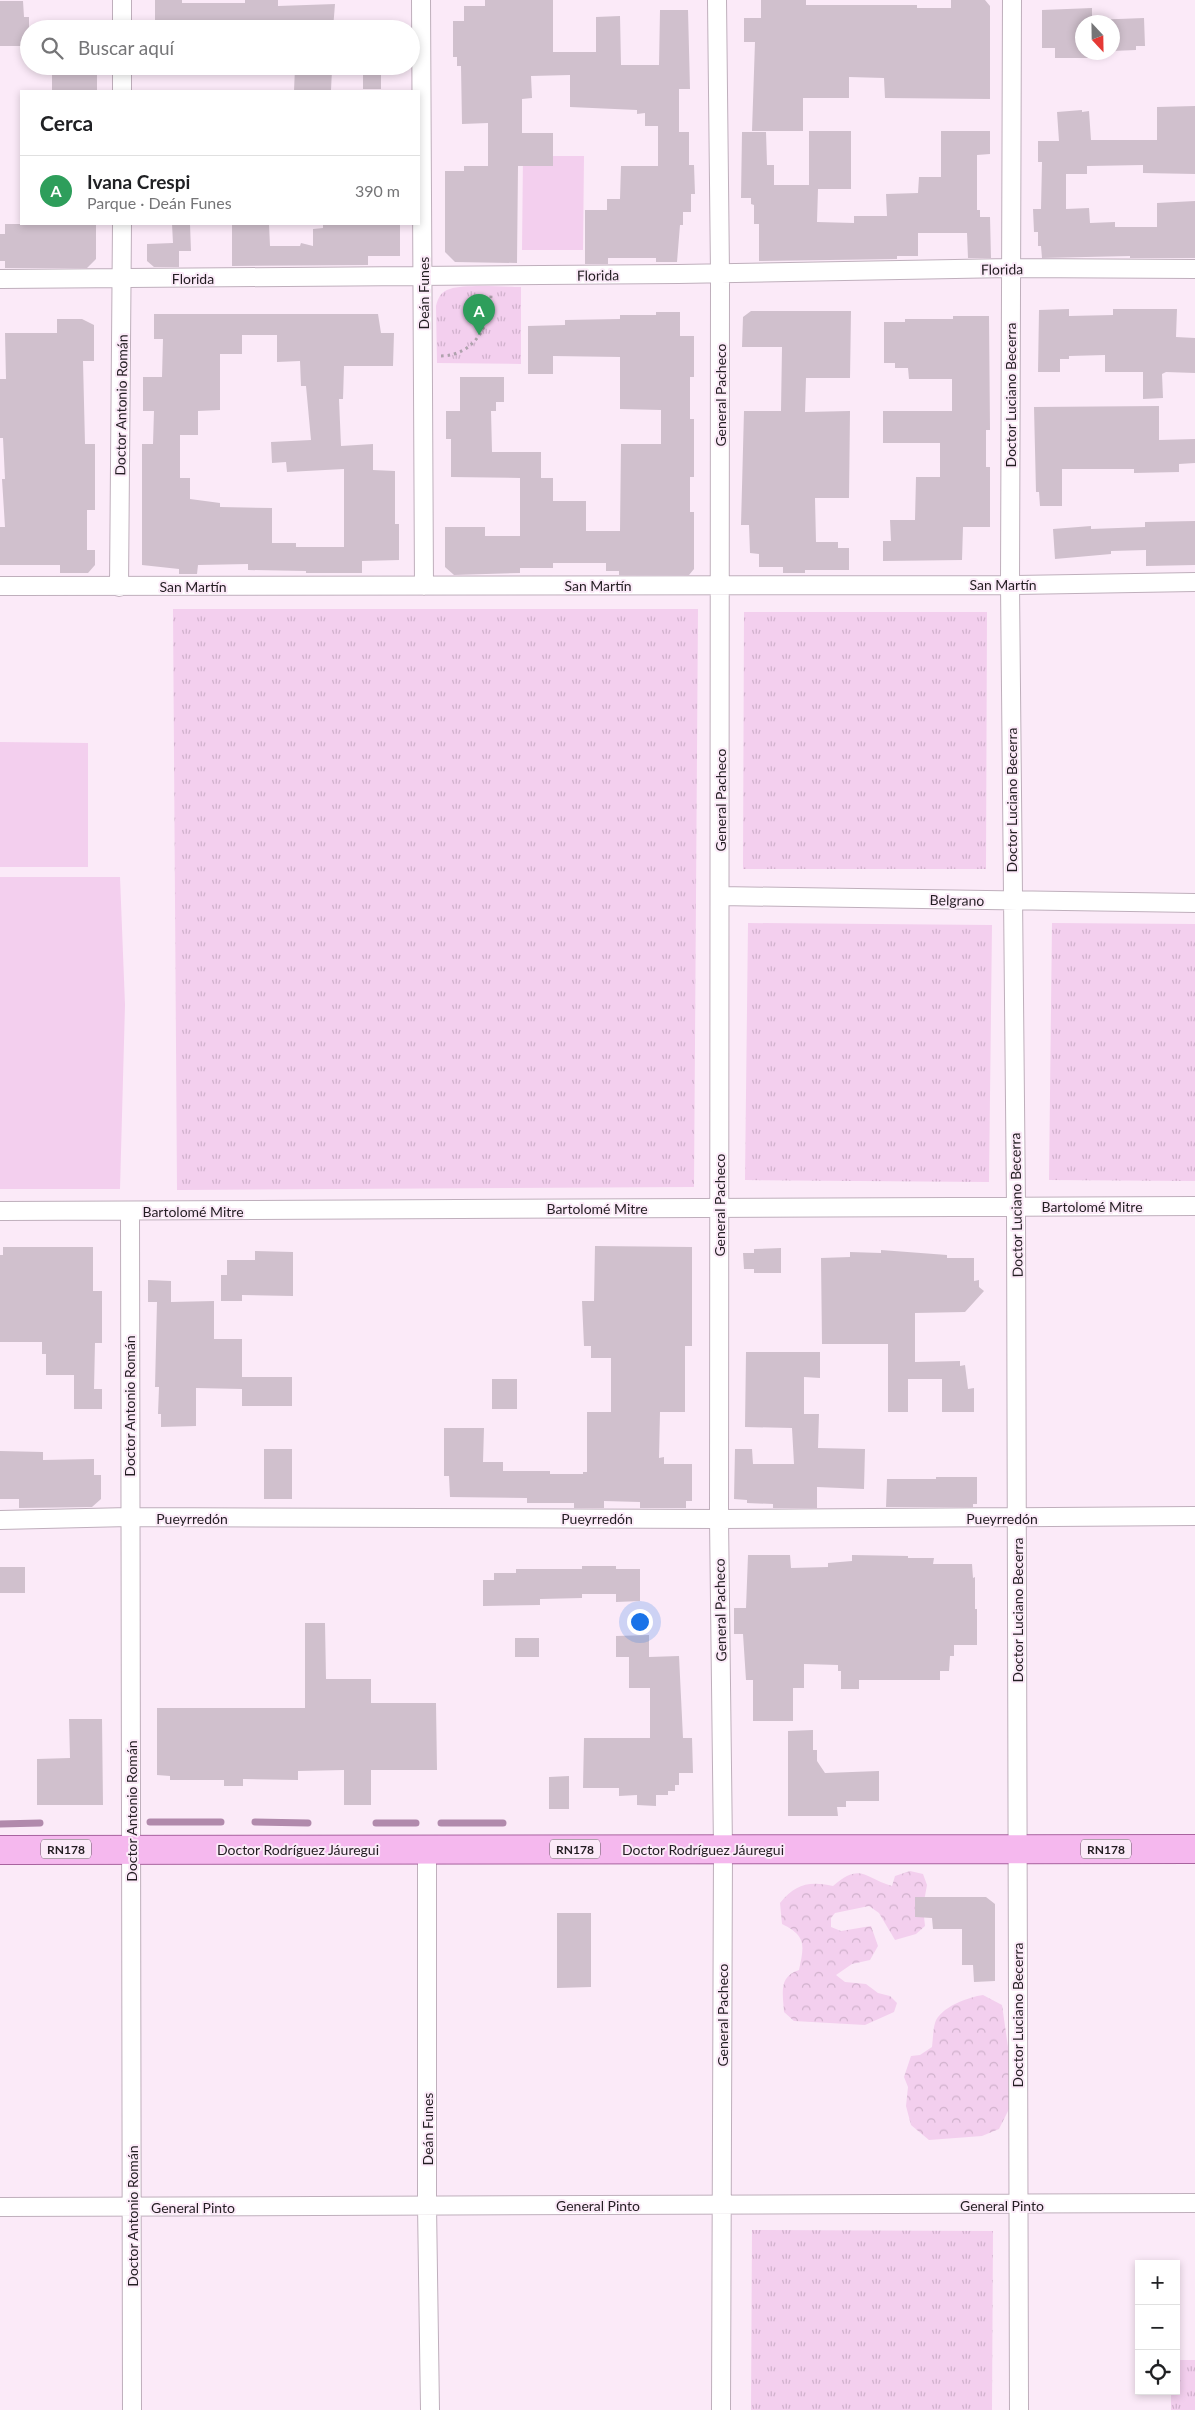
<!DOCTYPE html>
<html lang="es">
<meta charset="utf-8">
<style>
body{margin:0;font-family:Lato,sans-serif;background:#f6f6f6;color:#202124}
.controls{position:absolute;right:15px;bottom:15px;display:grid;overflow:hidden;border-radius:0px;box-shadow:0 2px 8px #0003}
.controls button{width:45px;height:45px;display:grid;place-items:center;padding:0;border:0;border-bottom:1px solid #e0e0e0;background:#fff;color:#202124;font:25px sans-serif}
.compass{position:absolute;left:1075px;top:15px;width:45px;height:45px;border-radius:50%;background:#fff;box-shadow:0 2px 8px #0003;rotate:158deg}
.you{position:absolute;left:639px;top:1621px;width:18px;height:18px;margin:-12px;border:4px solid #fff;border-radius:50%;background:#1a73e8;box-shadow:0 0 0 8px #1a73e833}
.badge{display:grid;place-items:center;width:32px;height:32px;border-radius:50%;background:#488c80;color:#fff;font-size:16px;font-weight:700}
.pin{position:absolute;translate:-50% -41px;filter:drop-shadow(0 1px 2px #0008)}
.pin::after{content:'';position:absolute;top:26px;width:18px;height:15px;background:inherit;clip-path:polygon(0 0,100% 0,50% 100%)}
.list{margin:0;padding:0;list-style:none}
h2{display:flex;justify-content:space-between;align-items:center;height:65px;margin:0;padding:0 20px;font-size:21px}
h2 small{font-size:16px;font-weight:400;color:#757577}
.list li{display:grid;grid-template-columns:32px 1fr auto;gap:15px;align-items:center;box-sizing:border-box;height:70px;padding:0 20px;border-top:1px solid #e0e0e0}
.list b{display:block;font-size:19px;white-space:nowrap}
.list p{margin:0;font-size:16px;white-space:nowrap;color:#757577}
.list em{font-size:16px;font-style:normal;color:#757577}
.icon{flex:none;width:28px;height:28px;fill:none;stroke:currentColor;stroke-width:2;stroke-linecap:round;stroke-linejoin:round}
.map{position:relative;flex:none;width:1195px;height:2410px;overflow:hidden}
.search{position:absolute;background:#fff;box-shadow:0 2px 8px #0003;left:20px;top:20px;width:400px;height:55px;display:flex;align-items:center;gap:12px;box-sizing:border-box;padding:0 18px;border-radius:28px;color:#757577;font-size:19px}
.panel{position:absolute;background:#fff;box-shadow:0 2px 8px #0003;left:20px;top:90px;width:400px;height:135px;border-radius:0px}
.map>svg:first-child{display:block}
</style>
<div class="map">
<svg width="1195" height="2410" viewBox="0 0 1195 2410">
<defs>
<pattern id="grass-tufts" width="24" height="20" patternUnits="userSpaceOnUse" patternTransform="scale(1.25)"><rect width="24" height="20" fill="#f3cfee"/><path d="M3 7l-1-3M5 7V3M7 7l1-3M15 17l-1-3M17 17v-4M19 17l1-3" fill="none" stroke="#d0b1cc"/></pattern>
<pattern id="forest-crowns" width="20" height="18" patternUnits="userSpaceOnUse" patternTransform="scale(1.25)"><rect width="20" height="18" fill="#f3cfee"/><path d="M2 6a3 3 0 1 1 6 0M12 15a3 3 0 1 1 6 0" fill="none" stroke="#d0b1cc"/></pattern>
</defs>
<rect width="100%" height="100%" fill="#fbeaf8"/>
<path fill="url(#grass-tufts)" d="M 521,287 L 521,364 L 437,363 L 436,306 C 438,298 441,291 450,289 C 466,284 503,287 521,287 Z
M 173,609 L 698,609 L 694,1187 L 177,1190 Z
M 744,612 L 987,612 L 986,869 L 743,869 Z
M 748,923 L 992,925 L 989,1182 L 745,1180 Z
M 1052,923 L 1195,924 L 1195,1181 L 1049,1180 Z
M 752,2230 L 993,2231 L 992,2410 L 751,2410 Z
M 1176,2360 L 1195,2360 L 1195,2410 L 1171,2410 L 1171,2391 L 1176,2391 Z"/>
<path fill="url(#forest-crowns)" d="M 910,1871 L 923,1874 L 927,1885 L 923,1907 L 925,1926 L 916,1934 L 895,1940 L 879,1913 L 869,1906 L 835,1913 L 831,1918 L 831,1927 L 841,1931 L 871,1926 L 878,1946 L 870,1960 L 852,1964 L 836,1975 L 845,1982 L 866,1984 L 878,1993 L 890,1996 L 897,2003 L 894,2012 L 865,2025 L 794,2021 L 784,2012 C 783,1993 778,1977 799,1970 C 804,1946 807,1936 782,1924 L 780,1903 C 796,1884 808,1881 833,1886 C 861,1862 864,1878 892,1886 L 895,1876 Z
M 983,1995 L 1002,2005 L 1010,2061 L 1011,2089 L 1009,2109 L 999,2129 L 982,2136 L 929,2140 L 911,2125 L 906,2106 L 908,2087 L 904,2077 L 911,2056 L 920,2055 L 932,2047 C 933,2039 933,2030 935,2023 C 940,2007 969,1997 983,1995 Z"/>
<path fill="#f3cfee" d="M 523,156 L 584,156 L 583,250 L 522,250 Z
M 0,742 L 88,743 L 88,867 L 0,867 Z
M 0,877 L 120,877 L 125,1005 L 120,1189 L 0,1189 Z"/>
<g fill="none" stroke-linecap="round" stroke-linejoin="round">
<path stroke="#b18aac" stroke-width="7" d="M 150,1822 L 221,1822
M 255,1822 L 308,1823
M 376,1823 L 416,1823
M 441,1823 L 503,1823
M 0,1824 L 40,1823"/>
</g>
<path fill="#d0c0cd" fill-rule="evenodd" d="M 155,0 L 182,0 L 182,3 L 245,3 L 245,0 L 278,0 L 278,6 L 335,4 L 333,29 L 256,29 L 256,26 L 218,29 L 155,29 Z
M 485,0 L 553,0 L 553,52 L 596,52 L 596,17 L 620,16 L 621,65 L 659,65 L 660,10 L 688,10 L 690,89 L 679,89 L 679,132 L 689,132 L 689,165 L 694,165 L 695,194 L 691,194 L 691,212 L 683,212 L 683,225 L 680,225 L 677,262 L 656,262 L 656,258 L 608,258 L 608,264 L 585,264 L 585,210 L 607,210 L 607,199 L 620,199 L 621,166 L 658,166 L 658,126 L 645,126 L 645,113 L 637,114 L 637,110 L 570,107 L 570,75 L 531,76 L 532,98 L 522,99 L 522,133 L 553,133 L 553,166 L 518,166 L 517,263 L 455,262 L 445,252 L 445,171 L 464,171 L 464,166 L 488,166 L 488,123 L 462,124 L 461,66 L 457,66 L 457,57 L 453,57 L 453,21 L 464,21 L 464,6 L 485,6 Z
M 761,0 L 806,0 L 806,5 L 917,5 L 917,8 L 951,8 L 951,0 L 985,0 L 990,6 L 990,99 L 885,98 L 884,78 L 849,77 L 849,98 L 803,98 L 803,131 L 752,131 L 755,42 L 744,42 L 744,18 L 761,18 Z
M 0,1 L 23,1 L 24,17 L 29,17 L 29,46 L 0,46 Z
M 1092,8 L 1092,20 L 1144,18 L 1145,46 L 1136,46 L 1136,50 L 1112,51 L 1112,22 L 1082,22 L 1082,52 L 1092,52 L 1092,58 L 1055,58 L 1055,48 L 1042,48 L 1042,10 Z
M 52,66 L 97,68 L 97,91 L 52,90 Z
M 363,66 L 381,66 L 381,89 L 363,89 Z
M 295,68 L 332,70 L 331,90 L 294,91 Z
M 1195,106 L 1195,174 L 1143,173 L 1143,165 L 1087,166 L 1087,174 L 1066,174 L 1066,209 L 1089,208 L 1090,223 L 1115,222 L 1115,227 L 1157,227 L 1157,203 L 1195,201 L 1195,258 L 1130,258 L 1130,256 L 1042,258 L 1041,246 L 1038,246 L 1038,232 L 1034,232 L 1033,209 L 1041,209 L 1042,162 L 1038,162 L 1038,141 L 1059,141 L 1057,112 L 1082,110 L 1082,112 L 1089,111 L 1091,140 L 1157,140 L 1157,107 Z
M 809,131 L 851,131 L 851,189 L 818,189 L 817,222 L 854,223 L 854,216 L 887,216 L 886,194 L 918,193 L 919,177 L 941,177 L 941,131 L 990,131 L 990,154 L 977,155 L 977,210 L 980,210 L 980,217 L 990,217 L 991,258 L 968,258 L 967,233 L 918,233 L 918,256 L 897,256 L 897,259 L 759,261 L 759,224 L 754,224 L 754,205 L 751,204 L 751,198 L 741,198 L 742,132 L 766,132 L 767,165 L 774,165 L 774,185 L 809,185 Z
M 5,224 L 96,224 L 96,259 L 87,268 L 5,268 L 5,261 L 0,261 L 0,234 L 5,234 Z
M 172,224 L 190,224 L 191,251 L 179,251 L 179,267 L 154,267 L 147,261 L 147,244 L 173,243 Z
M 232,224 L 269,224 L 270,246 L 300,246 L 301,243 L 313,246 L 313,229 L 323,228 L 323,224 L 400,224 L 400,256 L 368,256 L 368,265 L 232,266 Z
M 1069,309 L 1069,316 L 1113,315 L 1113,309 L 1177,309 L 1176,337 L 1195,338 L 1195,373 L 1166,372 L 1162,374 L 1163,398 L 1143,399 L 1143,372 L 1105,372 L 1105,355 L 1069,356 L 1069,359 L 1060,359 L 1060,372 L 1038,372 L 1039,310 Z
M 751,311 L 851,311 L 850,378 L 806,378 L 805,412 L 850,411 L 849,498 L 815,498 L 816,542 L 838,542 L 838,548 L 849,548 L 849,570 L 805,570 L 805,573 L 783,573 L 783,567 L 759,567 L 759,554 L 750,553 L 749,525 L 741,525 L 744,411 L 781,411 L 782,347 L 742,347 L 743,317 Z
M 656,312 L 680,312 L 680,336 L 694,336 L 694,377 L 690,377 L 690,419 L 694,419 L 694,477 L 690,477 L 690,512 L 694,512 L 694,569 L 689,575 L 619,575 L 619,571 L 606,571 L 606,563 L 553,563 L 553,568 L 520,568 L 520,573 L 454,575 L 445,567 L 445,527 L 485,527 L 485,536 L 520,536 L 520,478 L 451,477 L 451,439 L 446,439 L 446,411 L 460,411 L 460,377 L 504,377 L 504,402 L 496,402 L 496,411 L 491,411 L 492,452 L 541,452 L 541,478 L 553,478 L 553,501 L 586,501 L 586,531 L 620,531 L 621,444 L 661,444 L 661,410 L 620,409 L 620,357 L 553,356 L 553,374 L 528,374 L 528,326 L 565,325 L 565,320 L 620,319 L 620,315 L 656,315 Z
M 154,314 L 378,314 L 381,333 L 394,333 L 393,366 L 344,366 L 343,399 L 339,399 L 341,446 L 373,444 L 373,470 L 395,471 L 395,524 L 399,524 L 399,560 L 362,561 L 362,573 L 306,573 L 306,571 L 248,570 L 248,564 L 198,565 L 197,574 L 179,574 L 179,569 L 142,565 L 142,444 L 153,444 L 154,411 L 143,411 L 143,377 L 162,377 L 163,339 L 154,339 ZM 242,335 L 277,335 L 277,362 L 300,361 L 301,386 L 306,386 L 311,440 L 271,442 L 272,463 L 286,462 L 287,472 L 344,469 L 344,547 L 296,547 L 296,543 L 272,543 L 272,508 L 220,507 L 220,503 L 190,499 L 190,478 L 180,478 L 180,435 L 198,435 L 198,411 L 220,410 L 220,354 L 242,354 Z
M 953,316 L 989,316 L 990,430 L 986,430 L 986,467 L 990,467 L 990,527 L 963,527 L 962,560 L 883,561 L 883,541 L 891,541 L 890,520 L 915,520 L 916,477 L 940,477 L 940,443 L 883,443 L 883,411 L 952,411 L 952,379 L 909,379 L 908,368 L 895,368 L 895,363 L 884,363 L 884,322 L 905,322 L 905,319 L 953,319 Z
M 57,319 L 82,319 L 94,325 L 94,361 L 83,361 L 85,444 L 95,444 L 95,510 L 87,510 L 87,550 L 95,550 L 95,565 L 88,573 L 60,573 L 60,565 L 0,565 L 0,527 L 5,527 L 2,479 L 5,479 L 3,438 L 0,438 L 0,379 L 6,379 L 5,333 L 57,333 Z
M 1159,406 L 1159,440 L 1195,439 L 1195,463 L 1179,464 L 1179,472 L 1134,473 L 1134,469 L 1062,469 L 1062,506 L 1040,506 L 1039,492 L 1036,492 L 1034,407 Z
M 1195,521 L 1195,565 L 1146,566 L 1146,550 L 1111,551 L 1111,554 L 1055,559 L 1053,529 L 1091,526 L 1091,529 L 1145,527 L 1145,522 Z
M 595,1246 L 692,1247 L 692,1346 L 685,1346 L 685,1412 L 660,1412 L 659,1458 L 664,1457 L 664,1464 L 692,1464 L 692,1501 L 686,1501 L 686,1508 L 640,1508 L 640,1502 L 604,1501 L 604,1508 L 574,1508 L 574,1503 L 527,1503 L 527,1498 L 450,1497 L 449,1476 L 444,1476 L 444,1428 L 484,1428 L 483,1462 L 503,1462 L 503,1471 L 550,1471 L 550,1474 L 583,1474 L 583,1472 L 587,1472 L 587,1412 L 611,1412 L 611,1358 L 591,1358 L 591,1346 L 584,1346 L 582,1301 L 594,1301 Z
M 3,1247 L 93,1247 L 93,1291 L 102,1291 L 102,1343 L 95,1343 L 94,1389 L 102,1389 L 102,1409 L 74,1409 L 74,1375 L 46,1375 L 46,1354 L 42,1354 L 42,1342 L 0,1342 L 0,1255 L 3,1255 Z
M 781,1248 L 781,1273 L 754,1273 L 754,1269 L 744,1269 L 743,1253 L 754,1253 L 754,1249 Z
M 881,1250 L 947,1255 L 947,1258 L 974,1258 L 974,1281 L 979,1280 L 979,1287 L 984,1291 L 965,1312 L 915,1313 L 915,1362 L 960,1361 L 960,1366 L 965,1365 L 968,1389 L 974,1388 L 974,1412 L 942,1412 L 942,1379 L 908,1379 L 908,1412 L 888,1412 L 888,1344 L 822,1344 L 821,1258 L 850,1257 L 850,1252 L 881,1253 Z
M 255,1251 L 293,1252 L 293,1296 L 242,1295 L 242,1301 L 221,1301 L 221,1275 L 227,1275 L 227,1260 L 255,1260 Z
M 148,1280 L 171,1281 L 171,1302 L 214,1301 L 214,1339 L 242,1339 L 242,1389 L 196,1388 L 196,1426 L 161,1427 L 161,1414 L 158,1414 L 159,1387 L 155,1387 L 157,1302 L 170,1302 L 148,1302 Z
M 746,1352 L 820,1352 L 820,1378 L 804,1377 L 804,1414 L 819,1414 L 818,1448 L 865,1449 L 864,1489 L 817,1487 L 817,1508 L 773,1508 L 773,1504 L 747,1503 L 747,1500 L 734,1499 L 735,1449 L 752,1449 L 753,1464 L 794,1464 L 792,1428 L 745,1427 Z
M 242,1377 L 292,1377 L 292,1406 L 242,1406 Z
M 492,1379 L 517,1379 L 517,1409 L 492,1409 Z
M 264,1449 L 292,1449 L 292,1499 L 264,1499 Z
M 0,1451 L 43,1452 L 43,1460 L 94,1459 L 94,1475 L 101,1475 L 101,1499 L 92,1507 L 19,1508 L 19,1499 L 0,1499 Z
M 936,1477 L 977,1477 L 977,1504 L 973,1504 L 973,1507 L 886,1507 L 887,1479 L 936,1479 Z
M 748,1555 L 790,1555 L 791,1568 L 828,1567 L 828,1563 L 852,1561 L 852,1555 L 908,1556 L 908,1558 L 934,1558 L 933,1564 L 972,1564 L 973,1578 L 975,1577 L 975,1609 L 977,1609 L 977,1645 L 954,1645 L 954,1656 L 950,1656 L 949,1671 L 940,1671 L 940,1680 L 859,1680 L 859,1689 L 841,1689 L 841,1671 L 838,1671 L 838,1665 L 804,1664 L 804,1688 L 793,1688 L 793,1721 L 753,1721 L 753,1680 L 746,1680 L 743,1634 L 734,1634 L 734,1608 L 746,1608 Z
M 582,1566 L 616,1566 L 616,1569 L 640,1569 L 640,1601 L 616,1602 L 616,1594 L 582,1594 L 582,1598 L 540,1599 L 540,1605 L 483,1606 L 483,1580 L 494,1580 L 494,1573 L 516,1573 L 516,1569 L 582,1569 Z
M 0,1567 L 25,1567 L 25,1593 L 0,1593 Z
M 305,1623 L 325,1623 L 326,1679 L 371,1679 L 371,1703 L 436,1703 L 437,1770 L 371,1770 L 371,1805 L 344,1805 L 344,1770 L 298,1771 L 298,1780 L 243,1779 L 243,1786 L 224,1786 L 224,1780 L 170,1780 L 170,1776 L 157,1775 L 157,1708 L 305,1708 Z
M 649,1635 L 649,1657 L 679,1656 L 683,1738 L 692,1738 L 693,1773 L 679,1773 L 679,1785 L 675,1785 L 675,1791 L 668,1791 L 668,1795 L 656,1795 L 656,1806 L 637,1805 L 637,1795 L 619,1796 L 619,1788 L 583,1788 L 584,1738 L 650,1738 L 650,1688 L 629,1688 L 629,1657 L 616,1657 L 616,1636 Z
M 515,1638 L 539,1638 L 539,1657 L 515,1657 Z
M 69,1719 L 102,1719 L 103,1805 L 37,1805 L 37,1759 L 70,1758 Z
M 813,1730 L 813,1750 L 817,1750 L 817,1761 L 825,1773 L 879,1771 L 879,1801 L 846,1801 L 846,1807 L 837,1807 L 838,1816 L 788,1816 L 788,1731 Z
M 569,1776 L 569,1809 L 549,1809 L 549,1777 Z
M 915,1897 L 986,1897 L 995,1904 L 995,1981 L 974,1982 L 973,1965 L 962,1965 L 962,1929 L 933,1929 L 932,1918 L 915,1917 Z
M 557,1913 L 591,1913 L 591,1987 L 557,1988 Z"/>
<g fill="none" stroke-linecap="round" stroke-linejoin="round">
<g stroke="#bfafbc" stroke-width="20">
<path id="minor" d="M 122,0 L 122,29
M 421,0 L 424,586
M 717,0 L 720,274 L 719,1519 L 723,1849 L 721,2410
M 1012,0 L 1010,585 L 1016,1206 L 1019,2410
M 122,66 L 122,91
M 0,279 L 678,274 L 1010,268 L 1195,269
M 0,586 L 1010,585 L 1195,582
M 119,587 L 122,224
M 720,896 L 1195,903
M 0,1211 L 1195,1206
M 130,1211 L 132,2410
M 0,1520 L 129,1517 L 719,1519 L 1195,1516
M 427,1849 L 427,2205 L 430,2410
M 0,2207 L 1195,2203"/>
</g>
<g stroke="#a8639f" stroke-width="30">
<path id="primary" d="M 0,1850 L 1195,1849"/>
</g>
<path stroke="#afa2ad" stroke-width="3" stroke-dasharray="2.5 4" stroke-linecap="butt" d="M 441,356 C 475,355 490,325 491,295"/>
<use href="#minor" stroke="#fff" stroke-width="18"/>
<use href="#primary" stroke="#f5b8ee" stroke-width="28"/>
</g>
<g text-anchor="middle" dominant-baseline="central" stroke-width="4" stroke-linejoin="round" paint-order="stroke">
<g fill="#fbeaf8" stroke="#645a62" stroke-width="1">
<rect x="41" y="1839.5" width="50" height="19" rx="4"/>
<rect x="550" y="1839.5" width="50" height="19" rx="4"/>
<rect x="1081" y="1839.5" width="50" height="19" rx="4"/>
</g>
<g font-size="12" font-weight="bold" fill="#231d22">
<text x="66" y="1849">RN178</text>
<text x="575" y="1849">RN178</text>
<text x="1106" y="1849">RN178</text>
</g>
<g font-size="14" fill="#231d22" stroke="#fbeaf8">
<text transform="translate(1002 269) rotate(-1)">Florida</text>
<text transform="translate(598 275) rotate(-1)">Florida</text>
<text x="193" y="278">Florida</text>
<text transform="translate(423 293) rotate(-90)">Deán Funes</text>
<text transform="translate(720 395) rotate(-90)">General Pacheco</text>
<text transform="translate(1010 395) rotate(-90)">Doctor Luciano Becerra</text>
<text transform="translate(121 405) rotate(-89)">Doctor Antonio Román</text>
<text x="1003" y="584">San Martín</text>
<text x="598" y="585">San Martín</text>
<text x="193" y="586">San Martín</text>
<text transform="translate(720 800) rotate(-90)">General Pacheco</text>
<text transform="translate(1011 800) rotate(-90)">Doctor Luciano Becerra</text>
<text transform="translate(957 900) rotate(1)">Belgrano</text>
<text transform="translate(719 1205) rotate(-90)">General Pacheco</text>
<text transform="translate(1016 1205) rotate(-91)">Doctor Luciano Becerra</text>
<text x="1092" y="1206">Bartolomé Mitre</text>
<text x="597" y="1208">Bartolomé Mitre</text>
<text x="193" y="1211">Bartolomé Mitre</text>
<text transform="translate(129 1406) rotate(-90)">Doctor Antonio Román</text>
<text x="192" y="1518">Pueyrredón</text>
<text x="597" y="1518">Pueyrredón</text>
<text x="1002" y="1518">Pueyrredón</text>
<text transform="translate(720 1610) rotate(-91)">General Pacheco</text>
<text transform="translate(1017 1610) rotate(-90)">Doctor Luciano Becerra</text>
<text transform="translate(131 1811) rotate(-90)">Doctor Antonio Román</text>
<text x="298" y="1849">Doctor Rodríguez Jáuregui</text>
<text x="703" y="1849">Doctor Rodríguez Jáuregui</text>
<text transform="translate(722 2015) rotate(-90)">General Pacheco</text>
<text transform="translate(1017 2015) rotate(-90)">Doctor Luciano Becerra</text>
<text transform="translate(427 2129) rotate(-90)">Deán Funes</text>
<text x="598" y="2205">General Pinto</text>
<text x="1002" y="2205">General Pinto</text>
<text x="193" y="2207">General Pinto</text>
<text transform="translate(132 2216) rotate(-90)">Doctor Antonio Román</text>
</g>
</g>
</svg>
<div class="controls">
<button>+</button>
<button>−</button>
<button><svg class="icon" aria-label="locate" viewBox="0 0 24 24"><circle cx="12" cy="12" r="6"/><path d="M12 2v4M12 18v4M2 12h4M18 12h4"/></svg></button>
</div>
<svg class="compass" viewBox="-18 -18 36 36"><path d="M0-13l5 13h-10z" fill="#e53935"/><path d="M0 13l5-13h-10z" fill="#757577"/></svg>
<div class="you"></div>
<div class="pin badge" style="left:479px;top:335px;background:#2e9e5b">A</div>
<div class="search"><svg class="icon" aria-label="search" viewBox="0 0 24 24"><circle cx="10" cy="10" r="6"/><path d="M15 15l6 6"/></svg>Buscar aquí</div>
<section class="panel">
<h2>Cerca<small></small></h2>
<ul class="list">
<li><span class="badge" style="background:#2e9e5b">A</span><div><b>Ivana Crespi</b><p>Parque · Deán Funes</p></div><em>390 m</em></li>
</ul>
</section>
</div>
